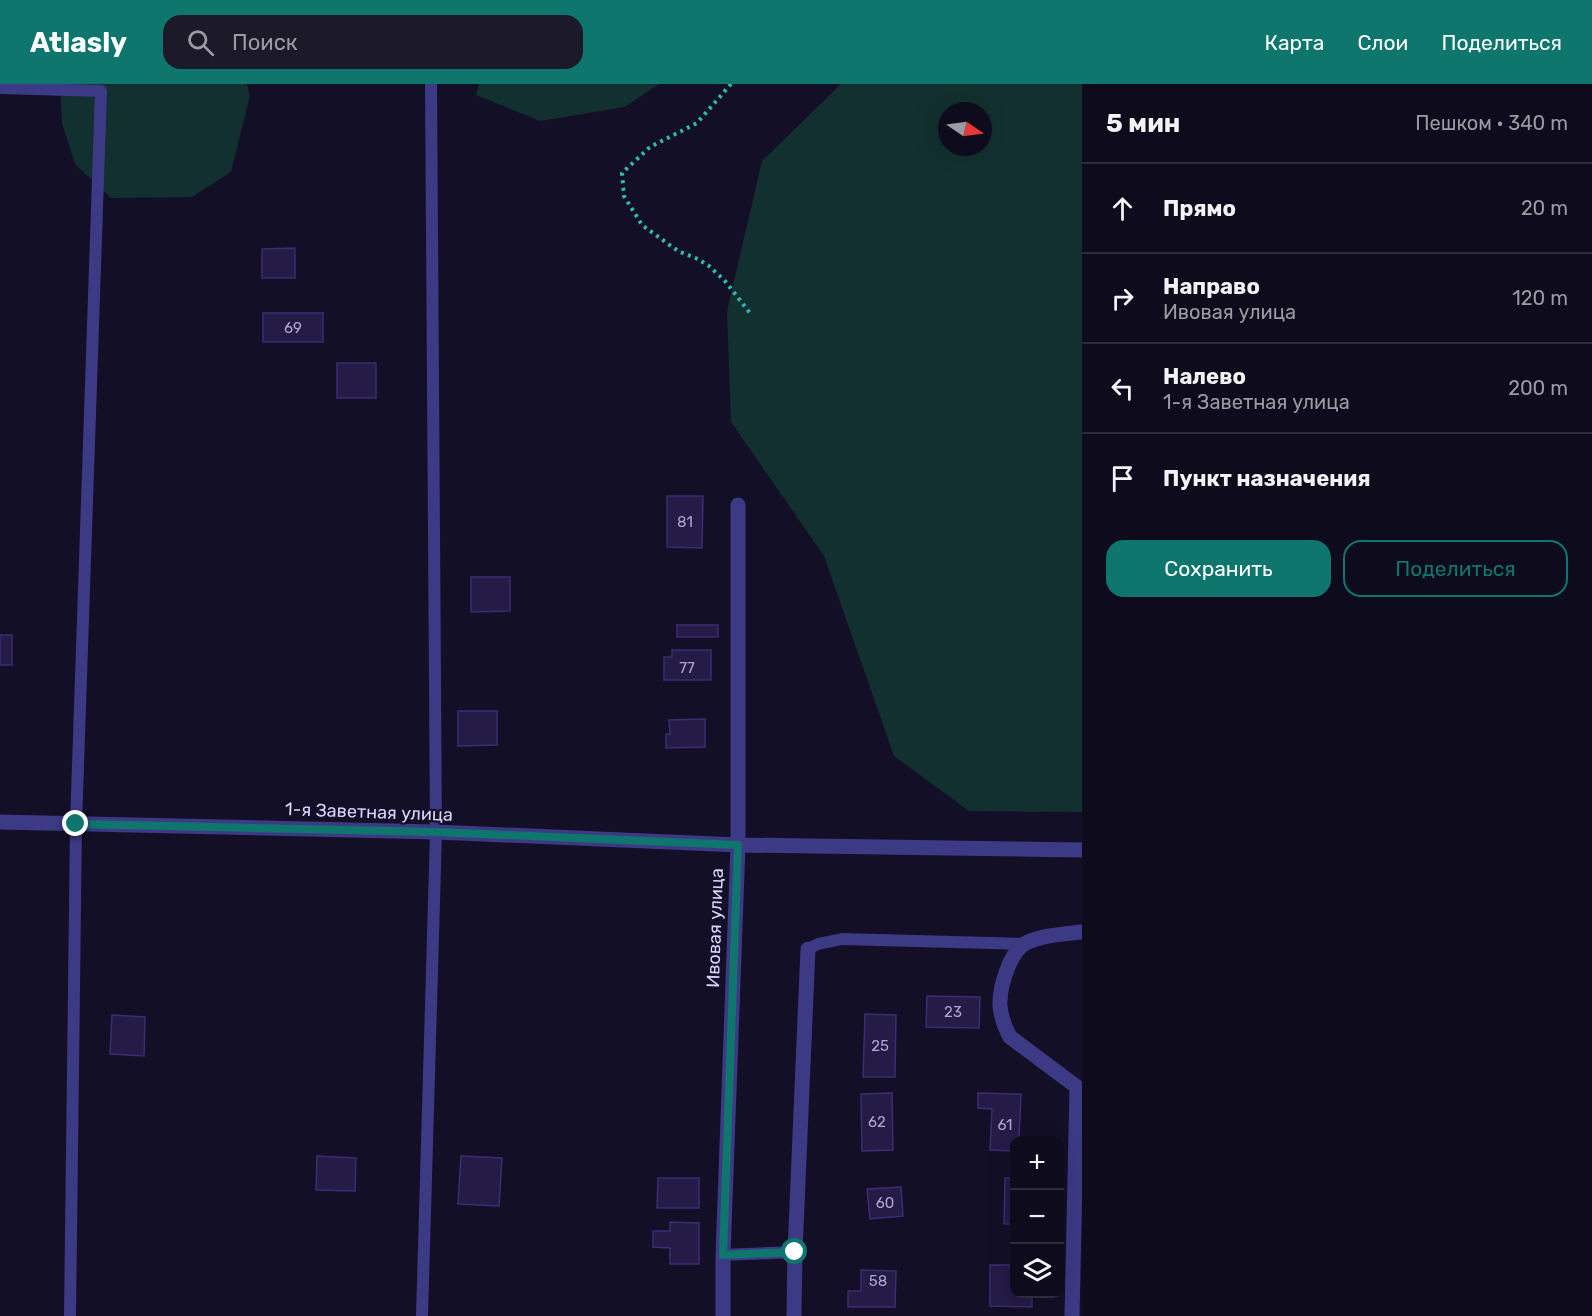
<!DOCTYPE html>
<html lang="ru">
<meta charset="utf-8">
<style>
body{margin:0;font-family:Rubik,sans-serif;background:#1c1929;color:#f1f3f6}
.controls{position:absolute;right:18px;bottom:18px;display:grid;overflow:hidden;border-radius:12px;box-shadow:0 6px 24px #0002}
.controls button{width:54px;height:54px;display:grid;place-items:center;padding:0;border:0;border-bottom:2px solid #2e2b3b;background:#0e0b1c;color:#f1f3f6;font:30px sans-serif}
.compass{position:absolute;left:938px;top:18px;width:54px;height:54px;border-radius:50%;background:#0e0b1c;box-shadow:0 6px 24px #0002;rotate:103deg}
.stop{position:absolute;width:18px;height:18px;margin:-14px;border:4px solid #0f766e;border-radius:50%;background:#fff}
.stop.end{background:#0f766e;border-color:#fff;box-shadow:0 2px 6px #0008}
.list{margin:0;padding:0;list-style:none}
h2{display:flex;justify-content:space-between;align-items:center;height:78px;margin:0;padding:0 24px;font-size:26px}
h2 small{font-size:20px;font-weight:400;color:#9b9ba3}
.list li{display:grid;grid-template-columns:39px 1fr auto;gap:18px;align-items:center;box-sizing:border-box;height:90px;padding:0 24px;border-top:2px solid #2e2b3b}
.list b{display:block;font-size:22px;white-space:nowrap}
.list p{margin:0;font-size:20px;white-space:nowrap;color:#9b9ba3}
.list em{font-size:20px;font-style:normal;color:#9b9ba3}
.actions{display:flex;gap:12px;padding:18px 24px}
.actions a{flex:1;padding:14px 0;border:2px solid #0f766e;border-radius:18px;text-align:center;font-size:21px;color:#0f766e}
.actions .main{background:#0f766e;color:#fff}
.icon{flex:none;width:33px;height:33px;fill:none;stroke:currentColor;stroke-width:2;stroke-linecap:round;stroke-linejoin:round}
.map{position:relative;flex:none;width:1082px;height:1232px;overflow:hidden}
header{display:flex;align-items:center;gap:36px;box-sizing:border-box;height:84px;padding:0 30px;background:#0f766e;color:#fff}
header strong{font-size:28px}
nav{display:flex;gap:33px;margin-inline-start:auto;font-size:21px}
.search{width:420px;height:54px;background:#1c1929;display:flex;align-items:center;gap:15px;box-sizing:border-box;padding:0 21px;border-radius:18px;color:#9b9ba3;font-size:22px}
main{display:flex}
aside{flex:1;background:#0e0b1c}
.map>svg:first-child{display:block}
</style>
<header>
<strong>Atlasly</strong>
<div class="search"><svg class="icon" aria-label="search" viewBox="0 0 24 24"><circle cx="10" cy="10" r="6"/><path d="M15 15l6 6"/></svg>Поиск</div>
<nav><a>Карта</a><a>Слои</a><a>Поделиться</a></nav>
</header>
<main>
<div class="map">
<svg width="1082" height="1232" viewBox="0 0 1082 1232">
<rect width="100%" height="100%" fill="#130f26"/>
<path fill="#12302f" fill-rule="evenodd" d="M 60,0 L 247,0 L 250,12 L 231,88 L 192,113 L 111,114 L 75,80 L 62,39 Z
M 479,0 L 659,0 L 625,23 L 540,37 L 476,11 Z
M 841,0 L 1082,0 L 1082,728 L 969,727 L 894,672 L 824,472 L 731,338 L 727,227 L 762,77 ZM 947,27 L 983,27 L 983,63 L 947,63 Z"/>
<path fill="#241b47" stroke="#3b2d73" stroke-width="1.5" d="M 295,164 L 295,194 L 262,194 L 262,165 Z
M 263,229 L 323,229 L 323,258 L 263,258 Z
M 337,279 L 376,279 L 376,314 L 337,314 Z
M 667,412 L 703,412 L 702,464 L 667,463 Z
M 471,493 L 510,493 L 510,527 L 471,528 Z
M 677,541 L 718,541 L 718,553 L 677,553 Z
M 0,551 L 12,551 L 12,581 L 0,581 Z
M 672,566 L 711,566 L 711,596 L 664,596 L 664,573 L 672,573 Z
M 458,627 L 497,627 L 497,661 L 458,662 Z
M 705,635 L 705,663 L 666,664 L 666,650 L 670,650 L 669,636 Z
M 927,912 L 980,913 L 979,944 L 926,943 Z
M 865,930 L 896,931 L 895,993 L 863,993 Z
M 112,931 L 145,933 L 144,972 L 110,970 Z
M 892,1009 L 893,1066 L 862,1067 L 861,1010 Z
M 978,1009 L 1021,1010 L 1019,1056 L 1014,1056 L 1014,1067 L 990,1066 L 992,1025 L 978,1024 Z
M 317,1072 L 356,1074 L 355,1107 L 316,1106 Z
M 461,1072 L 502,1074 L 499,1122 L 458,1120 Z
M 658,1094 L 699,1094 L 699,1124 L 657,1124 Z
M 1005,1094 L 1014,1094 L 1014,1140 L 1004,1140 Z
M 901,1103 L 903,1132 L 870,1135 L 867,1105 Z
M 670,1138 L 699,1139 L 699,1180 L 670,1180 L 670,1164 L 653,1163 L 653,1147 L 670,1147 Z
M 990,1181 L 1014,1181 L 1014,1210 L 1032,1210 L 1032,1223 L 990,1222 Z
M 861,1186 L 896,1187 L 895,1223 L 848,1223 L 848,1207 L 861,1207 Z"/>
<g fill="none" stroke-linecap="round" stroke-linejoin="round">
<path stroke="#2fb8b0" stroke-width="4" stroke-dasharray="3 4.5" stroke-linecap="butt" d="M 731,0 L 697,39 L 650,63 L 622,89 L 624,112 L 642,141 L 678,167 L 698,175 L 709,182 L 725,197 L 750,229"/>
<path stroke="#3d3a85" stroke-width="12" d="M 1,0 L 2,4 L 101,7 L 76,740 L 70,1232
M 808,865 L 818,860 L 842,855 L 1024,860
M 723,1171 L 795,1168
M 422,1232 L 436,748 L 431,0"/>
<path stroke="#3d3a85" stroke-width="15" d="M 0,738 L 436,748 L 738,761 L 1082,766
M 723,1232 L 723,1171 L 738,761 L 738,421
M 794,1232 L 795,1168 L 808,865
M 1072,1232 L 1077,1003 L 1010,953 C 1005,944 1001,932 1000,922 C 999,904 1010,867 1026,859 C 1043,851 1064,850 1082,848"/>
</g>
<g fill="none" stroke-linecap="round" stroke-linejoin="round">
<path stroke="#0f766e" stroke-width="8" d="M 76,740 L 436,748 L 738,761 L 723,1171 L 795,1168"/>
</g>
<g text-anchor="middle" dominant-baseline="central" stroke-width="4.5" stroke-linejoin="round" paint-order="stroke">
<g font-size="15" fill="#aca6d1">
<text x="293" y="244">69</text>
<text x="685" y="438">81</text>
<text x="687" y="584">77</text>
<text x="953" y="928">23</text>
<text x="880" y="962">25</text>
<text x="877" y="1038">62</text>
<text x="1005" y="1041">61</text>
<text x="885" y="1119">60</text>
<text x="878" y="1197">58</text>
</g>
<g font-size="18" fill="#d9d4ff" stroke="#130f26">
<text transform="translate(369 728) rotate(2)">1-я Заветная улица</text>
<text transform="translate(715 844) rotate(-88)">Ивовая улица</text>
</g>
</g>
</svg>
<div class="controls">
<button>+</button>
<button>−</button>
<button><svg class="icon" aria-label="layers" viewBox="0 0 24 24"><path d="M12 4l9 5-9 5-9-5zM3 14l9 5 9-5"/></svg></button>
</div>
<svg class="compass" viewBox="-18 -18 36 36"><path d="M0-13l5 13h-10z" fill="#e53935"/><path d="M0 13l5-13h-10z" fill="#9b9ba3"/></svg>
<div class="stop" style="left:795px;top:1168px"></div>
<div class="stop end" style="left:76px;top:740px"></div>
</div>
<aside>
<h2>5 мин<small>Пешком · 340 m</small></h2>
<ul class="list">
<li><svg class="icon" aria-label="ahead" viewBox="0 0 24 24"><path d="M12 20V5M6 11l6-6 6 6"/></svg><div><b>Прямо</b></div><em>20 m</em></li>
<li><svg class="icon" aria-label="right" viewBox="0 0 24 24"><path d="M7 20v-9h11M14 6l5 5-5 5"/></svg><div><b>Направо</b><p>Ивовая улица</p></div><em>120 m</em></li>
<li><svg class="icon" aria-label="left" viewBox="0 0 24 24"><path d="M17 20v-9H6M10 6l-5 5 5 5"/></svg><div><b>Налево</b><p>1-я Заветная улица</p></div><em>200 m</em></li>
<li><svg class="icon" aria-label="arrive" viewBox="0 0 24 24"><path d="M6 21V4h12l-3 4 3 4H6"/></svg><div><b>Пункт назначения</b></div></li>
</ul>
<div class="actions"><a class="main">Сохранить</a><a>Поделиться</a></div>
</aside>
</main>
